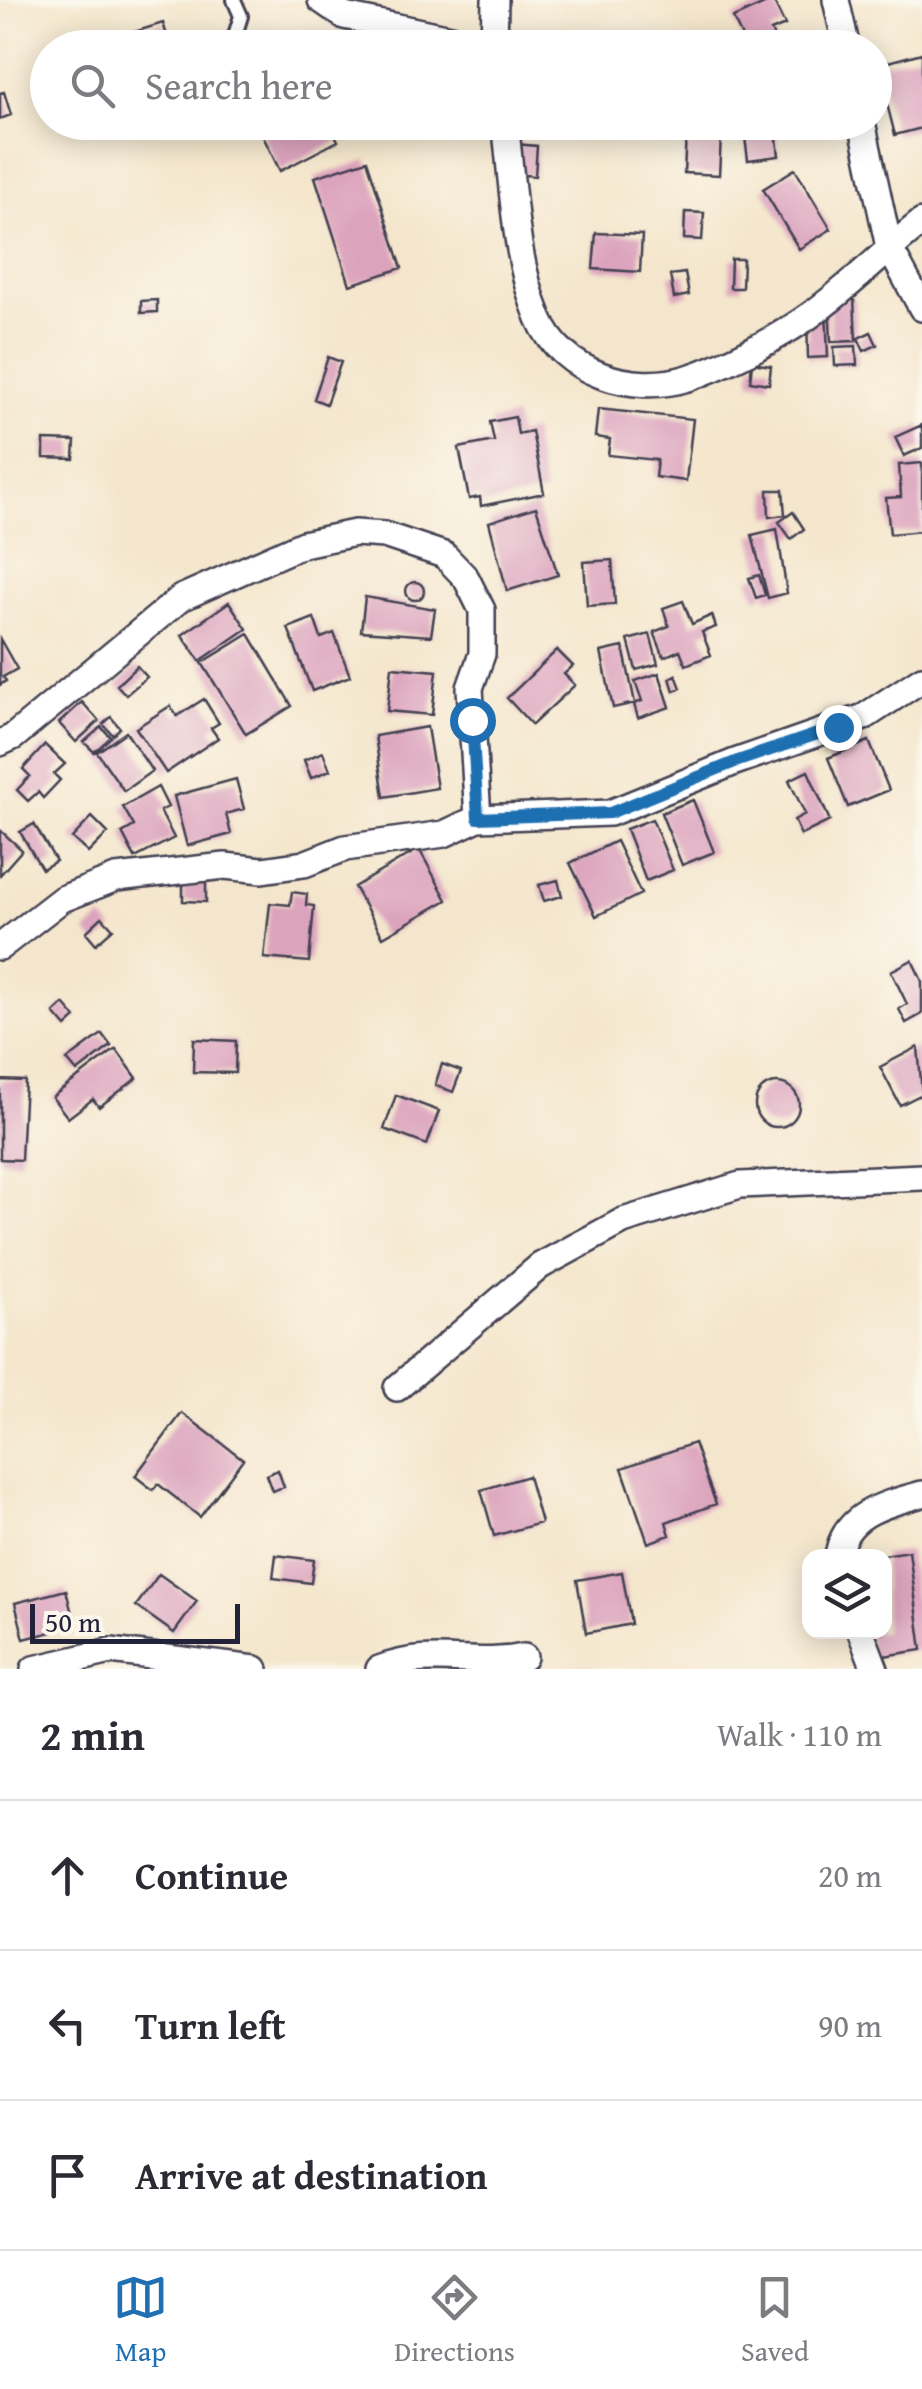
<!DOCTYPE html>
<meta charset="utf-8">
<style>
body{margin:0;font-family:"Gentium Book Plus",serif;background:#f7f7f7;color:#2b2b33}
.controls{position:absolute;right:30px;bottom:30px;display:grid;overflow:hidden;border-radius:20px;box-shadow:0 5px 25px #0003}
.controls button{width:90px;height:90px;display:grid;place-items:center;padding:0;border:0;border-bottom:2px solid #e1e1e2;background:#fff;color:#2b2b33;font:50px sans-serif}
.scale{position:absolute;left:30px;bottom:25px;width:210px;box-sizing:border-box;padding-left:10px;border:5px solid #22223b;border-top:0;font-size:28px;line-height:35px;white-space:nowrap;color:#22223b;-webkit-text-stroke:8px #fbf7ec;paint-order:stroke}
.stop{position:absolute;width:30px;height:30px;margin:-22px;border:8px solid #1f6fb2;border-radius:50%;background:#fff}
.stop.end{background:#1f6fb2;border-color:#fff;box-shadow:0 2px 10px #0008}
.list{margin:0;padding:0;list-style:none}
h2{display:flex;justify-content:space-between;align-items:center;height:130px;margin:0;padding:0 40px;font-size:42px}
h2 small{font-size:32px;font-weight:400;color:#7c7c81}
.list li{display:grid;grid-template-columns:65px 1fr auto;gap:30px;align-items:center;box-sizing:border-box;height:150px;padding:0 40px;border-top:2px solid #e1e1e2}
.list b{display:block;font-size:38px;white-space:nowrap}
.list em{font-size:32px;font-style:normal;color:#7c7c81}
.icon{flex:none;width:55px;height:55px;fill:none;stroke:currentColor;stroke-width:2;stroke-linecap:round;stroke-linejoin:round}
.map{position:relative;flex:none;width:922px;height:1669px;overflow:hidden}
.search{position:absolute;background:#fff;box-shadow:0 5px 25px #0003;left:30px;right:30px;top:30px;height:110px;display:flex;align-items:center;gap:25px;box-sizing:border-box;padding:0 35px;border-radius:55px;color:#7c7c81;font-size:38px}
.sheet{height:580px;background:#fff}
nav{display:flex;justify-content:space-around;align-items:center;box-sizing:border-box;height:140px;border-top:2px solid #e1e1e2;background:#fff;font-size:28px;color:#7c7c81}
nav a{display:grid;justify-items:center;gap:5px}
nav .on{color:#1f6fb2}
.map>svg:first-child{display:block}
</style>
<div class="map">
<svg width="922" height="1669" viewBox="0 0 922 1669">
<rect width="100%" height="100%" fill="#fbf7ec"/>
<filter id="ink" filterUnits="userSpaceOnUse"><feTurbulence type="fractalNoise" baseFrequency=".01" numOctaves="2"/><feDisplacementMap in="SourceGraphic" scale="20" xChannelSelector="R" yChannelSelector="G"/><feConvolveMatrix kernelMatrix="1 2 1 2 8 2 1 2 1" color-interpolation-filters="sRGB"/></filter>
<filter id="wash" filterUnits="userSpaceOnUse"><feTurbulence type="fractalNoise" baseFrequency=".0048" numOctaves="4" result="noise"/><feDisplacementMap in="SourceGraphic" scale="40" xChannelSelector="R" yChannelSelector="G"/><feGaussianBlur stdDeviation="2.25" result="paint"/><feColorMatrix in="noise" values="0 0 0 0 0 0 0 0 0 0 0 0 0 0 0 0 0 1.4 0 .05"/><feComposite in="paint" operator="in"/></filter>
<g filter="url(#wash)">
<rect width="100%" height="100%" fill="#f4e6cc"/>
<g id="blocks">
<path fill="#dca3bd" d="M 773,0 L 785,25 L 771,31 L 779,48 L 747,48 L 733,18 Z
M 163,23 L 171,48 L 124,48 L 121,36 Z
M 922,53 L 922,128 L 895,135 L 877,65 Z
M 4,92 L 11,115 L 0,119 L 0,93 Z
M 256,122 L 329,122 L 338,141 L 280,171 Z
M 743,122 L 775,122 L 779,156 L 748,160 Z
M 686,134 L 721,136 L 719,175 L 684,173 Z
M 515,144 L 537,146 L 535,176 L 513,174 Z
M 367,160 L 402,268 L 350,285 L 315,177 Z
M 795,169 L 831,229 L 799,249 L 763,189 Z
M 685,212 L 704,213 L 702,240 L 684,239 Z
M 596,233 L 642,235 L 640,272 L 593,269 Z
M 731,259 L 743,259 L 742,288 L 730,288 Z
M 685,273 L 689,295 L 674,298 L 670,275 Z
M 854,298 L 856,341 L 831,342 L 829,299 Z
M 157,300 L 157,312 L 141,313 L 141,301 Z
M 826,308 L 828,357 L 808,358 L 807,309 Z
M 871,332 L 877,345 L 864,351 L 858,338 Z
M 856,346 L 857,365 L 835,366 L 834,347 Z
M 328,357 L 341,362 L 326,404 L 314,399 Z
M 752,363 L 771,366 L 769,384 L 750,381 Z
M 598,409 L 693,419 L 686,481 L 655,477 L 657,460 L 608,455 L 610,439 L 595,437 Z
M 515,417 L 518,434 L 532,431 L 544,493 L 481,506 L 480,497 L 469,499 L 459,448 L 494,441 L 490,422 Z
M 922,425 L 922,448 L 904,456 L 895,437 Z
M 44,440 L 75,441 L 74,459 L 44,458 Z
M 922,463 L 922,531 L 890,534 L 886,498 L 901,497 L 899,465 Z
M 768,490 L 783,490 L 785,515 L 769,517 Z
M 536,507 L 558,575 L 507,591 L 489,522 Z
M 793,512 L 804,529 L 791,539 L 779,522 Z
M 777,529 L 787,593 L 768,598 L 752,535 Z
M 612,560 L 615,604 L 587,606 L 584,562 Z
M 759,575 L 765,595 L 756,598 L 749,578 Z
M406 591a9 9 0 1 1 18 0a9 9 0 1 1-18 0Z
M 365,597 L 435,609 L 431,636 L 361,631 Z
M 683,601 L 692,624 L 712,615 L 716,627 L 702,632 L 711,655 L 686,665 L 680,650 L 664,657 L 654,632 L 669,626 L 663,608 Z
M 229,602 L 247,629 L 200,661 L 182,635 Z
M 314,618 L 321,638 L 334,633 L 350,676 L 312,691 L 288,628 Z
M 249,634 L 292,706 L 246,734 L 202,663 Z
M 650,634 L 658,664 L 636,670 L 628,640 Z
M 0,639 L 17,669 L 3,677 L 6,681 L 0,685 Z
M 623,647 L 635,703 L 613,708 L 601,652 Z
M 557,650 L 573,666 L 564,674 L 575,685 L 532,725 L 507,698 Z
M 137,666 L 147,677 L 126,695 L 117,685 Z
M 392,667 L 437,671 L 432,715 L 387,711 Z
M 659,673 L 670,707 L 638,718 L 634,704 L 642,701 L 635,681 Z
M 676,675 L 681,688 L 674,691 L 670,678 Z
M 204,699 L 219,723 L 211,728 L 218,738 L 166,773 L 136,728 L 170,706 L 177,716 Z
M 82,702 L 99,721 L 76,742 L 59,723 Z
M 111,717 L 120,728 L 113,735 L 103,724 Z
M 101,727 L 111,737 L 94,752 L 84,742 Z
M 427,727 L 437,788 L 384,797 L 375,736 Z
M 126,732 L 152,771 L 124,791 L 97,752 Z
M 869,741 L 889,790 L 848,807 L 828,758 Z
M 45,745 L 65,764 L 54,774 L 60,780 L 43,798 L 38,792 L 28,801 L 17,790 L 30,776 L 23,769 Z
M 323,752 L 330,770 L 311,778 L 304,760 Z
M 808,771 L 830,821 L 801,835 L 794,820 L 805,814 L 789,780 Z
M 236,779 L 244,809 L 226,814 L 231,834 L 187,846 L 174,796 Z
M 158,787 L 168,807 L 160,811 L 174,838 L 135,858 L 122,833 L 134,826 L 123,807 Z
M 693,800 L 714,852 L 682,865 L 661,813 Z
M 92,817 L 108,833 L 88,853 L 72,838 Z
M 652,819 L 673,870 L 646,881 L 626,829 Z
M 34,824 L 56,861 L 42,869 L 20,832 Z
M 0,830 L 22,850 L 0,875 Z
M 616,841 L 641,894 L 596,916 L 570,863 Z
M 419,849 L 447,900 L 383,937 L 354,887 Z
M 183,878 L 206,879 L 206,902 L 183,901 Z
M 558,880 L 562,896 L 544,901 L 539,885 Z
M 292,892 L 307,894 L 306,905 L 314,906 L 309,962 L 264,958 L 270,903 L 290,905 Z
M 102,917 L 113,929 L 96,944 L 86,932 Z
M 912,960 L 922,981 L 922,1014 L 906,1023 L 899,1009 L 907,1004 L 891,971 Z
M 64,1004 L 76,1018 L 66,1027 L 54,1013 Z
M 102,1034 L 111,1046 L 77,1072 L 67,1060 Z
M 194,1039 L 236,1041 L 235,1073 L 193,1072 Z
M 918,1047 L 922,1094 L 900,1105 L 880,1067 Z
M 116,1049 L 137,1078 L 99,1107 L 93,1099 L 68,1118 L 52,1097 Z
M 442,1064 L 461,1071 L 453,1092 L 435,1085 Z
M 0,1080 L 25,1081 L 21,1160 L 0,1159 Z
M755 1105a22 22 0 1 1 44 0a22 22 0 1 1-44 0Z
M 396,1095 L 439,1111 L 427,1145 L 384,1129 Z
M 182,1413 L 243,1459 L 200,1517 L 158,1484 L 153,1490 L 135,1476 Z
M 694,1443 L 716,1504 L 666,1522 L 670,1535 L 648,1543 L 622,1468 Z
M 278,1470 L 284,1487 L 272,1491 L 266,1475 Z
M 528,1476 L 541,1523 L 494,1536 L 481,1490 Z
M 909,1551 L 922,1650 L 871,1658 L 867,1632 L 884,1632 L 884,1555 Z
M 276,1555 L 314,1560 L 311,1583 L 273,1578 Z
M 622,1572 L 631,1624 L 586,1633 L 577,1580 Z
M 159,1574 L 197,1601 L 174,1633 L 136,1606 Z
M 66,1590 L 75,1626 L 24,1639 L 15,1603 Z"/>
</g>
</g>
<g filter="url(#ink)">
<use href="#blocks" fill-opacity="0" stroke="#423f51" stroke-width="2.5"/>
<g fill="none" stroke-linecap="round" stroke-linejoin="round">
<g stroke="#423f51" stroke-width="18">
<path id="lane" d="M 231,48 L 241,16 L 234,0"/>
</g>
<g stroke="#423f51" stroke-width="30">
<path id="street" d="M 321,0 L 344,16 L 494,47
M 836,0 L 847,48
M 494,48 L 495,0
M 505,122 C 513,186 514,258 539,318 C 562,374 633,395 688,378 C 721,367 762,346 791,328 C 838,299 879,255 922,222
M 862,122 L 889,247 L 922,308
M 0,743 L 13,737 L 181,598 L 303,544 L 355,533 L 384,535 L 444,555 L 466,578 L 482,610 L 482,654 L 470,688 L 478,818
M 0,947 L 62,899 L 116,878 L 225,866 L 262,870 L 304,864 L 345,848 L 444,834 L 478,818 L 610,813 L 735,762 L 864,717 L 922,679
M 397,1388 L 540,1266 L 623,1221 L 740,1185 L 922,1177
M 838,1556 C 844,1513 886,1504 922,1494
M 861,1632 L 875,1669
M 34,1669 L 111,1651 L 255,1669
M 379,1669 C 434,1648 471,1668 524,1657"/>
</g>
<use href="#lane" stroke="#fff" stroke-width="12"/>
<use href="#street" stroke="#fff" stroke-width="25"/>
</g>
</g>
<g fill="none" stroke-linecap="round" stroke-linejoin="round" filter="url(#ink)">
<path stroke="#1f6fb2" stroke-width="12" d="M 472,720 L 478,818 L 610,813 L 735,762 L 838,727"/>
</g>
</svg>
<div class="controls">
<button><svg class="icon" aria-label="layers" viewBox="0 0 24 24"><path d="M12 4l9 5-9 5-9-5zM3 14l9 5 9-5"/></svg></button>
</div>
<div class="scale">50 m</div>
<div class="stop" style="left:472px;top:720px"></div>
<div class="stop end" style="left:838px;top:727px"></div>
<div class="search"><svg class="icon" aria-label="search" viewBox="0 0 24 24"><circle cx="10" cy="10" r="6"/><path d="M15 15l6 6"/></svg>Search here</div>
</div>
<section class="sheet">
<h2>2 min<small>Walk · 110 m</small></h2>
<ul class="list">
<li><svg class="icon" aria-label="ahead" viewBox="0 0 24 24"><path d="M12 20V5M6 11l6-6 6 6"/></svg><div><b>Continue</b></div><em>20 m</em></li>
<li><svg class="icon" aria-label="left" viewBox="0 0 24 24"><path d="M17 20v-9H6M10 6l-5 5 5 5"/></svg><div><b>Turn left</b></div><em>90 m</em></li>
<li><svg class="icon" aria-label="arrive" viewBox="0 0 24 24"><path d="M6 21V4h12l-3 4 3 4H6"/></svg><div><b>Arrive at destination</b></div></li>
</ul>
</section>
<nav>
<a class="on"><svg class="icon" aria-label="map" viewBox="0 0 24 24"><path d="M3 6l6-2 6 2 6-2v14l-6 2-6-2-6 2zM9 4v14M15 6v14"/></svg>Map</a>
<a><svg class="icon" aria-label="directions" viewBox="0 0 24 24"><path d="M12 3l9 9-9 9-9-9zM9 14v-3h6M13 9l2 2-2 2"/></svg>Directions</a>
<a><svg class="icon" aria-label="saved" viewBox="0 0 24 24"><path d="M7 4h10v16l-5-4-5 4z"/></svg>Saved</a>
</nav>
